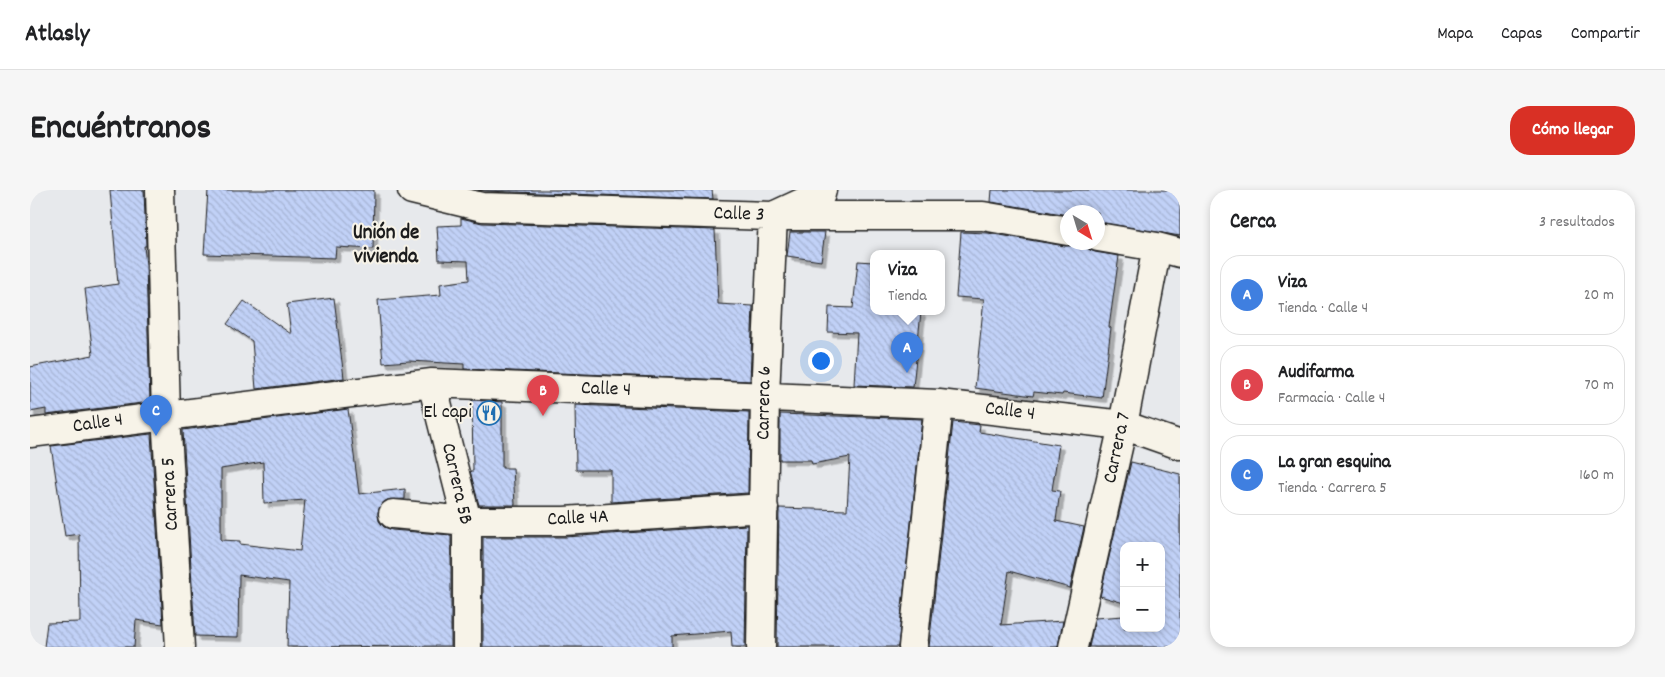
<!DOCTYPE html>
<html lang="es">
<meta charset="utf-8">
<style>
body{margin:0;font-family:Dekko,sans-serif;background:#f6f6f6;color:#202124}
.controls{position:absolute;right:15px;bottom:15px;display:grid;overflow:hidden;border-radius:10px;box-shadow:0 2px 8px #0003}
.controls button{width:45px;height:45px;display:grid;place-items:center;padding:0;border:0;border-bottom:1px solid #e0e0e0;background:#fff;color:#202124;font:25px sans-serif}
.compass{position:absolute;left:1030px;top:15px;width:45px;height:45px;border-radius:50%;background:#fff;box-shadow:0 2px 8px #0003;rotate:142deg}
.you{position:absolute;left:790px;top:170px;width:18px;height:18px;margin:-12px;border:4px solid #fff;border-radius:50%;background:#1a73e8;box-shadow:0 0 0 8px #1a73e833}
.badge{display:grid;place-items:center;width:32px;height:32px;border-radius:50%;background:#d93025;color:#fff;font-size:16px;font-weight:700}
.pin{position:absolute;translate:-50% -41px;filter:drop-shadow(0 1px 2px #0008)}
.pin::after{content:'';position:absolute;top:26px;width:18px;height:15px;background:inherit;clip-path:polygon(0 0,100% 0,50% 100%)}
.popup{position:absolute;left:840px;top:60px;width:75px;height:65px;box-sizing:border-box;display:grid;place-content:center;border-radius:10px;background:#fff;filter:drop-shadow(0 1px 4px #0005);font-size:16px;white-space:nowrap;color:#757577}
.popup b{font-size:19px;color:#202124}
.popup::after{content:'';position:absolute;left:50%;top:100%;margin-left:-10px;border:10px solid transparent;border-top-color:#fff}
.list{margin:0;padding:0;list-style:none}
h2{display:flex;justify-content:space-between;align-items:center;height:65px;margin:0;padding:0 20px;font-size:21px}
h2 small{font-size:16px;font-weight:400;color:#757577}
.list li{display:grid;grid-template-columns:32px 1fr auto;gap:15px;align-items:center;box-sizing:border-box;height:80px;margin:0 10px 10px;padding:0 10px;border:1px solid #e0e0e0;border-radius:20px}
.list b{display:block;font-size:19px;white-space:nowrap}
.list p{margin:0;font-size:16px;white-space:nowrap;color:#757577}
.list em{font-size:16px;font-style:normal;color:#757577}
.map{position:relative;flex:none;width:1150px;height:457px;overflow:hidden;border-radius:20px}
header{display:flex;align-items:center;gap:30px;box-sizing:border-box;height:70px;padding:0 25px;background:#fff;border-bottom:1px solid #e0e0e0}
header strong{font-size:24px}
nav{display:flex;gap:28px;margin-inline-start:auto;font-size:18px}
.intro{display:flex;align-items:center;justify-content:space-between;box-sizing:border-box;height:120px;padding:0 30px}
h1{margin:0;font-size:35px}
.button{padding:12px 22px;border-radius:20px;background:#d93025;color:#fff;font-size:18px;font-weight:700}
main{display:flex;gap:30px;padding:0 30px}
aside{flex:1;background:#fff;border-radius:20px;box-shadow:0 2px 8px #0003}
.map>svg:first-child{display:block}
</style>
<header>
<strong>Atlasly</strong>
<nav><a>Mapa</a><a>Capas</a><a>Compartir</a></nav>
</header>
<div class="intro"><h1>Encuéntranos</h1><a class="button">Cómo llegar</a></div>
<main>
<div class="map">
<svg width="1150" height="457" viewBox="0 0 1150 457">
<defs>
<pattern id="building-back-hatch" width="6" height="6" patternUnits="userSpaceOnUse" patternTransform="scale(1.25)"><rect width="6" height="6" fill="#c1d1f7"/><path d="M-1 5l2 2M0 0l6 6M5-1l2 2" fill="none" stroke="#a5b3d3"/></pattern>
<filter id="shadow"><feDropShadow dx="4.5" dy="4.5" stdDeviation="0" flood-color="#0004"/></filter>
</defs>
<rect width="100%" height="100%" fill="#e7e9ec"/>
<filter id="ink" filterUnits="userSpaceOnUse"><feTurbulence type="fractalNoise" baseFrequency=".02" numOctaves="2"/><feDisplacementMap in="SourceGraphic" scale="10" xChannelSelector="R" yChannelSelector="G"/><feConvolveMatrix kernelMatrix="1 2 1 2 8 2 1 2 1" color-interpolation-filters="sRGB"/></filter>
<g filter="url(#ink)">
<path fill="url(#building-back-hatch)" stroke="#1c1c1c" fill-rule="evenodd" filter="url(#shadow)" d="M 80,0 L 114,0 L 116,56 L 114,56 L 116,75 L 120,212 L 16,225 L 16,219 L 0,222 L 0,177 L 63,165 L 55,99 L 88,94 Z
M 178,0 L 344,0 L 343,59 L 306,57 L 305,68 L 174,64 Z
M 448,0 L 682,0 L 683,9 L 454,1 Z
M 962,0 L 1150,0 L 1150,46 L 1068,32 L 1068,22 L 1038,22 L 1038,25 L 961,12 Z
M 431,28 L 452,33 L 685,40 L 688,114 L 723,116 L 720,191 L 434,179 L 434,174 L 379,171 L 353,173 L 348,110 L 411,105 L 410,94 L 439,90 L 438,71 L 409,70 L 407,36 L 431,35 Z
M 760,42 L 795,42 L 791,71 L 757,66 Z
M 931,42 L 958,43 L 1035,56 L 1053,52 L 1058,59 L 1065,62 L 1089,66 L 1079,137 L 1081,138 L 1072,208 L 1033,203 L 1032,205 L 1004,202 L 1003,206 L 945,198 L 954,109 L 926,107 Z
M 828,71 L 843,72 L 843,122 L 891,122 L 883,197 L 824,195 L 827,143 L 798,142 L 799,117 L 823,118 Z
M 304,108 L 314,188 L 226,199 L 222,151 L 197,134 L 214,111 L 261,144 L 257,114 Z
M 442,210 L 472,212 L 472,278 L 483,278 L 485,315 L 449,315 L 440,281 L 443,281 Z
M 545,215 L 719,222 L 718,303 L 581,312 L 581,280 L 546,280 Z
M 318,219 L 329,304 L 375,299 L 375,309 L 357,310 L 351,315 L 348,322 L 349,331 L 354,337 L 362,340 L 421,345 L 421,456 L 257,457 L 259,392 L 209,385 L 208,447 L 165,446 L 153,240 ZM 233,272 L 234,313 L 275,310 L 270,361 L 210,354 L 210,351 L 191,350 L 191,279 Z
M 750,224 L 892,229 L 868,457 L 747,457 L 749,318 L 817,320 L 820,267 L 782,274 L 781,270 L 750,270 Z
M 923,232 L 950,235 L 949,242 L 1029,255 L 1022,300 L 1030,301 L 1026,331 L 1054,337 L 1040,398 L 979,381 L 971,435 L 1033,431 L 1028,457 L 899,457 Z
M 121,244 L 133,434 L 106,430 L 104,457 L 14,457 L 17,433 L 50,432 L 49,344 L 35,346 L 21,256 Z
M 1101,272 L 1150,284 L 1150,457 L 1059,457 L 1065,428 L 1094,426 L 1094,438 L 1131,438 L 1131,424 L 1133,423 L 1131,423 L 1131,356 L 1094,356 L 1094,413 L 1070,406 Z
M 717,335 L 715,457 L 702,457 L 701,441 L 642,446 L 642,457 L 453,457 L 453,347 L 535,347 Z"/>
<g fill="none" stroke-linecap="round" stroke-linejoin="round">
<g stroke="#1c1c1c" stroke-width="31">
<path id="minor" d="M 130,0 L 136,225 L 150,457
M 382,0 L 452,17 L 743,26 L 953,26 L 1038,41
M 1068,47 L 1127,57 L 1150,63
M 402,193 L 437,331 L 437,457
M 0,243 L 402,193 L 909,214 L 1093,235 L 1150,255
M 363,324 L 437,331 L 534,331 L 734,318
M 731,457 L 735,206 L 743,26 L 791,4 L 792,0
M 883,457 L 909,214
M 1043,457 L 1093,235 L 1127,57"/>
</g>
<use href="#minor" stroke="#f7f3e8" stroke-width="28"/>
</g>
</g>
<defs>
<g id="restaurant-ring" transform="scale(1.25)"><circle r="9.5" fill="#f7f3e8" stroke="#1f6fb2" stroke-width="1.5"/><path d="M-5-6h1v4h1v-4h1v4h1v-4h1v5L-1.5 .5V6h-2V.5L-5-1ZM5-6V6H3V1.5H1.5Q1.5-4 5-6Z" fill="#1f6fb2"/></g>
</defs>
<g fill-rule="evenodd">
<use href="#restaurant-ring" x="459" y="223"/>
</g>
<g text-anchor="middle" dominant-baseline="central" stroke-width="4" stroke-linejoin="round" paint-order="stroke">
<g font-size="20" fill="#1c1c1c" stroke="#f7f3e8">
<text transform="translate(709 25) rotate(2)">Calle 3</text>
<text transform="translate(576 200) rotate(2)">Calle 4</text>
<text transform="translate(735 213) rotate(-89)">Carrera 6</text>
<text transform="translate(980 222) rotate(7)">Calle 4</text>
<text transform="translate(68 234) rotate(-8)">Calle 4</text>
<text transform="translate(1088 258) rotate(-78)">Carrera 7</text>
<text transform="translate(426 294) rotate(77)">Carrera 5B</text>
<text transform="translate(141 304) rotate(-93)">Carrera 5</text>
<text transform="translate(548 329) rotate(-3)">Calle 4A</text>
</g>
<g font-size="20" fill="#1c1c1c" stroke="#f7f3e8" text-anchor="end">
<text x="442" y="223">El capi</text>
</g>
<g font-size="21" font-weight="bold" fill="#1c1c1c" stroke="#f7f3e8">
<text x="356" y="44">Unión de<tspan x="356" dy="24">vivienda</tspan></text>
</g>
</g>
</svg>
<div class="controls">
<button>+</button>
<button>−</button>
</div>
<svg class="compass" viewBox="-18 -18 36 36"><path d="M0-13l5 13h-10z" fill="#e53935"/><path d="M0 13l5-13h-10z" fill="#757577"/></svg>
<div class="you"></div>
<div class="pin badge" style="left:877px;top:183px;background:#3f7fe0">A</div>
<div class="popup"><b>Viza</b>Tienda</div>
<div class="pin badge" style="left:513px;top:226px;background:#e0444e">B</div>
<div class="pin badge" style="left:126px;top:246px;background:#3f7fe0">C</div>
</div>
<aside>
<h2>Cerca<small>3 resultados</small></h2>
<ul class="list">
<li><span class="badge" style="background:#3f7fe0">A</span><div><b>Viza</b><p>Tienda · Calle 4</p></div><em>20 m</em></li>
<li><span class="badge" style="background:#e0444e">B</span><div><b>Audifarma</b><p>Farmacia · Calle 4</p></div><em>70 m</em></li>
<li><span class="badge" style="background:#3f7fe0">C</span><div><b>La gran esquina</b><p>Tienda · Carrera 5</p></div><em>160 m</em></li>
</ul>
</aside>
</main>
